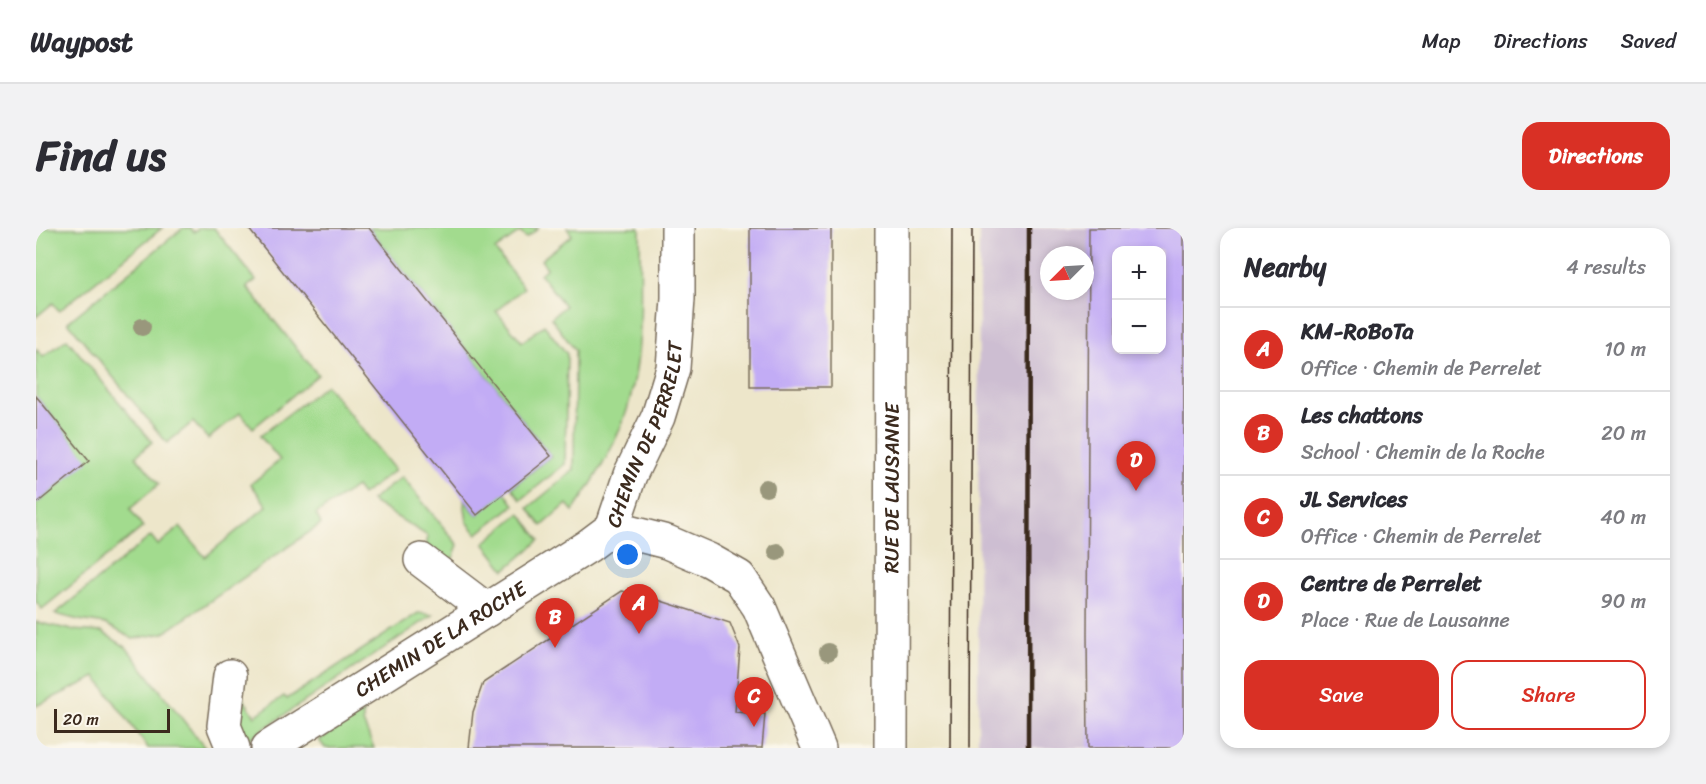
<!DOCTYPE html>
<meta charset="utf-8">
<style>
body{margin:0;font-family:Sriracha,sans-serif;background:#f2f2f3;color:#2b2b33}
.controls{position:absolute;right:18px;top:18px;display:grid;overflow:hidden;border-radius:12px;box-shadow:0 3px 9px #0003}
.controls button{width:54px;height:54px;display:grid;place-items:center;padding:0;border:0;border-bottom:2px solid #e1e1e2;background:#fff;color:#2b2b33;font:30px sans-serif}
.compass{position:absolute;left:1004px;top:18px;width:54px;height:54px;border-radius:50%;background:#fff;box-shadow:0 3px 9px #0003;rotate:246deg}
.scale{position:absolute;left:18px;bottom:15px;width:116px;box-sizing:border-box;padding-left:6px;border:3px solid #3b2a1e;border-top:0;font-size:16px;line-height:21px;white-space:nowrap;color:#3b2a1e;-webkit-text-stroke:4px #fbf7ec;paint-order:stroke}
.you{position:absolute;left:592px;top:327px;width:21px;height:21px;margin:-15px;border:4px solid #fff;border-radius:50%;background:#1a73e8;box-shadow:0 0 0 9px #1a73e833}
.badge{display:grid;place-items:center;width:39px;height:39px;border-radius:50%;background:#d93025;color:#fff;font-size:20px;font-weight:700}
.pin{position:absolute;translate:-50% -50px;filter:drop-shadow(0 2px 3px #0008)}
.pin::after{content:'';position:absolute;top:32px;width:21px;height:18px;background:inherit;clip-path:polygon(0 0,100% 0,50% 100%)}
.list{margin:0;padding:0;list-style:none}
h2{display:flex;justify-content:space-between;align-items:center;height:78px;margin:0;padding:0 24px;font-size:26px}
h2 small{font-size:20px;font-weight:400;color:#7c7c81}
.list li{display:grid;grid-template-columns:39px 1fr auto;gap:18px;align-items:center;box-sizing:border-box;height:84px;padding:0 24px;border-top:2px solid #e1e1e2}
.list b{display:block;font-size:22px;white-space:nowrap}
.list p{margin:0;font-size:20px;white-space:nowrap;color:#7c7c81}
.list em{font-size:20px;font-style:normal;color:#7c7c81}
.actions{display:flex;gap:12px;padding:18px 24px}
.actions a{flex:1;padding:14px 0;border:2px solid #d93025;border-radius:18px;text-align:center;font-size:21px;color:#d93025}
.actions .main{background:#d93025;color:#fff}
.map{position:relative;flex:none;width:1148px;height:520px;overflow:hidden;border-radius:18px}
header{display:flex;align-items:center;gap:36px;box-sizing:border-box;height:84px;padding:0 30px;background:#fff;border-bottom:2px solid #e1e1e2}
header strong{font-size:28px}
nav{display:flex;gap:33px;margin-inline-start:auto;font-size:21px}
.intro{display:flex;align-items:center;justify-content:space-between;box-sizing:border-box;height:144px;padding:0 36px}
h1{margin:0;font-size:42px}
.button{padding:15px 27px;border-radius:18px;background:#d93025;color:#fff;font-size:21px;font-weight:700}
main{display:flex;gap:36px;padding:0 36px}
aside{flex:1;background:#fff;border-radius:18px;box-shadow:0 3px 9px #0003}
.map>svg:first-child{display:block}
</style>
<header>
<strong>Waypost</strong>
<nav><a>Map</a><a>Directions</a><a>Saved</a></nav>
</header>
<div class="intro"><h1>Find us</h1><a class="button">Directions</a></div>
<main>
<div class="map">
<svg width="1148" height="520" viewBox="0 0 1148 520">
<rect width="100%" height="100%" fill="#fbf7ec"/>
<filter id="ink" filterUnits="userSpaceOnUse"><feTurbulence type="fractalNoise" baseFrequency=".0167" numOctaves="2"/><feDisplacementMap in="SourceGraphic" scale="12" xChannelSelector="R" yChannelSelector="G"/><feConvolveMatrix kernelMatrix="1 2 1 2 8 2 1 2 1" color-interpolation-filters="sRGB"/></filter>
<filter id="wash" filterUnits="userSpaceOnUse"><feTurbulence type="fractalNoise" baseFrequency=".008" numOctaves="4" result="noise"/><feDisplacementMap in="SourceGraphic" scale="24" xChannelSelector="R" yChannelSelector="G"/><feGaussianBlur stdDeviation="1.35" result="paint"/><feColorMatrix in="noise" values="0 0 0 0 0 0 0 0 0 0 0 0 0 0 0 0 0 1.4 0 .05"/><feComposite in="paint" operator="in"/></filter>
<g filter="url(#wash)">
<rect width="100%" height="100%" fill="#ede6ca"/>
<path fill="#cdbed2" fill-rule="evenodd" d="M 943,0 L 1148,0 L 1148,520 L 942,520 ZM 1080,22 L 1126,22 L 1126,122 L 1080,122 ZM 1013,27 L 1049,27 L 1049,63 L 1013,63 Z"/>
<path fill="#a2db8e" stroke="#6e8256" stroke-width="1.5" d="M 0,0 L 126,0 L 23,83 L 17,75 L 0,89 Z
M 147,0 L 154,0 L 158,4 L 163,0 L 178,0 L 220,52 L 211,59 L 282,147 L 217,200 L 204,185 L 172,211 L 157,194 L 131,215 L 32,94 Z
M 333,0 L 503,0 L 490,10 L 484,4 L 459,22 L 488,60 L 460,83 L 486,114 L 508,97 L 531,126 L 529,236 L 485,272 L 476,260 L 515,228 Z
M 531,0 L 604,0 C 604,60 609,125 591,182 C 579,219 559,252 537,283 L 531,276 L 506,298 L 492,280 L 538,242 L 539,122 L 515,90 L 529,78 L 504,46 L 511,40 L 505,32 L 536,7 Z
M 31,111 L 116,214 L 100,228 L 123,256 L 94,281 L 107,299 L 6,381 L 0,374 L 0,276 L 52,233 L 0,168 L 0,121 L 7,129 Z
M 290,157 L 359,242 L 326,267 L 320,259 L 280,286 L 285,296 L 128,405 L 97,411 L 70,396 L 43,392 L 19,386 L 115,308 L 122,317 L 144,299 L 169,329 L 231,278 L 215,256 L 244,232 L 224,208 Z
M 366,249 L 422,317 L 414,337 L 390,320 L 392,308 L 335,273 Z
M 469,264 L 478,277 L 441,306 L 431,294 L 428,272 L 441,287 Z
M 484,285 L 504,312 L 469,342 L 448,315 Z
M 382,385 L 397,387 L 211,512 L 202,497 L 206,469 L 219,488 L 248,468 L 251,471 Z
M 0,394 L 36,402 L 66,404 L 90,419 L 169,520 L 112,520 L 60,449 L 0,478 Z
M 327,484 L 327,494 L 338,520 L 289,520 L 283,512 Z"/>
<g id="blocks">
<path fill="#c2acf5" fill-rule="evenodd" d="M 212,0 L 333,0 L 515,228 L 441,287 Z
M 714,0 L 795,0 L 795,159 L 714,159 Z
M 1053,0 L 1148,0 L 1148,520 L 1052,520 L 1051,406 ZM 1080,22 L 1125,22 L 1125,122 L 1080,122 Z
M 0,168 L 53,233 L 0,276 Z
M 586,363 L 619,371 L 694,395 L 704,420 L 699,484 L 729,486 L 726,520 L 433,520 L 437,484 L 447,455 Z"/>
</g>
</g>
<g filter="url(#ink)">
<use href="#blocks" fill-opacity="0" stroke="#796c5a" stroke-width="1.5"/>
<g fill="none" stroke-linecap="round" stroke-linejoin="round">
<g stroke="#796c5a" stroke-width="36">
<g id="minor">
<path d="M 576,300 L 631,314 L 673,332 L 703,349 L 723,379 L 783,520"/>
<path id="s1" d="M 576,300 L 594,247 L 622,189 L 637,140 L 642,71 L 642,0"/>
<path d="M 385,332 L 451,382"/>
<path d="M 194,448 L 188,498 L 197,520"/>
<path id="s2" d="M 232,520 L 552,318 L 576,300"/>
</g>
</g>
<g stroke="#796c5a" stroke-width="36">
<g id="major">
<path id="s3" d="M 855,520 L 856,0"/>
</g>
</g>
<use href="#minor" stroke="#fff" stroke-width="33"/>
<use href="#major" stroke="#fff" stroke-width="33"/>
<path stroke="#3b2a1e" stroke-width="1.5" d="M 914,520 L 916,0
M 934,520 L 936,0"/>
<path stroke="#3b2a1e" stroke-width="4.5" d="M 992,520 L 993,0"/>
</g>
<g fill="#99977b">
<circle cx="106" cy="99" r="9"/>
<circle cx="730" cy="260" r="9"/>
<circle cx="741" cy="324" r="9"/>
<circle cx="792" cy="424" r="9"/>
</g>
</g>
<g text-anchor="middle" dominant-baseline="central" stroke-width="4.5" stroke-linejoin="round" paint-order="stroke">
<g font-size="20" fill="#3b2a1e" stroke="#fbf7ec">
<text stroke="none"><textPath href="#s1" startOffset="100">CHEMIN DE PERRELET</textPath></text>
<text stroke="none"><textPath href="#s3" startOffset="260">RUE DE LAUSANNE</textPath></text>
<text stroke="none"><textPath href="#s2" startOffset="204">CHEMIN DE LA ROCHE</textPath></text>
</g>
</g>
</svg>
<div class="controls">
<button>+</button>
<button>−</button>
</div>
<svg class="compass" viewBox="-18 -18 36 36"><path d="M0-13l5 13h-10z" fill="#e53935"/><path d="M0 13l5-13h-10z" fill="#7c7c81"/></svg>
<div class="scale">20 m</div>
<div class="you"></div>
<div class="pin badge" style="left:603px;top:406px">A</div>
<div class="pin badge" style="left:519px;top:420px">B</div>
<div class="pin badge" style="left:718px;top:499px">C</div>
<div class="pin badge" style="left:1100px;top:263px">D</div>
</div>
<aside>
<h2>Nearby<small>4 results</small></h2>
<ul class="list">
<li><span class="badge">A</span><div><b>KM-RoBoTa</b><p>Office · Chemin de Perrelet</p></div><em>10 m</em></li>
<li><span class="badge">B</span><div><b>Les chattons</b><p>School · Chemin de la Roche</p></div><em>20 m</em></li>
<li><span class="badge">C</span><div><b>JL Services</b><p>Office · Chemin de Perrelet</p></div><em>40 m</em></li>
<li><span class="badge">D</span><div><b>Centre de Perrelet</b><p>Place · Rue de Lausanne</p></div><em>90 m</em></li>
</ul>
<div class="actions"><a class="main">Save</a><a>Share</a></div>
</aside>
</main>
